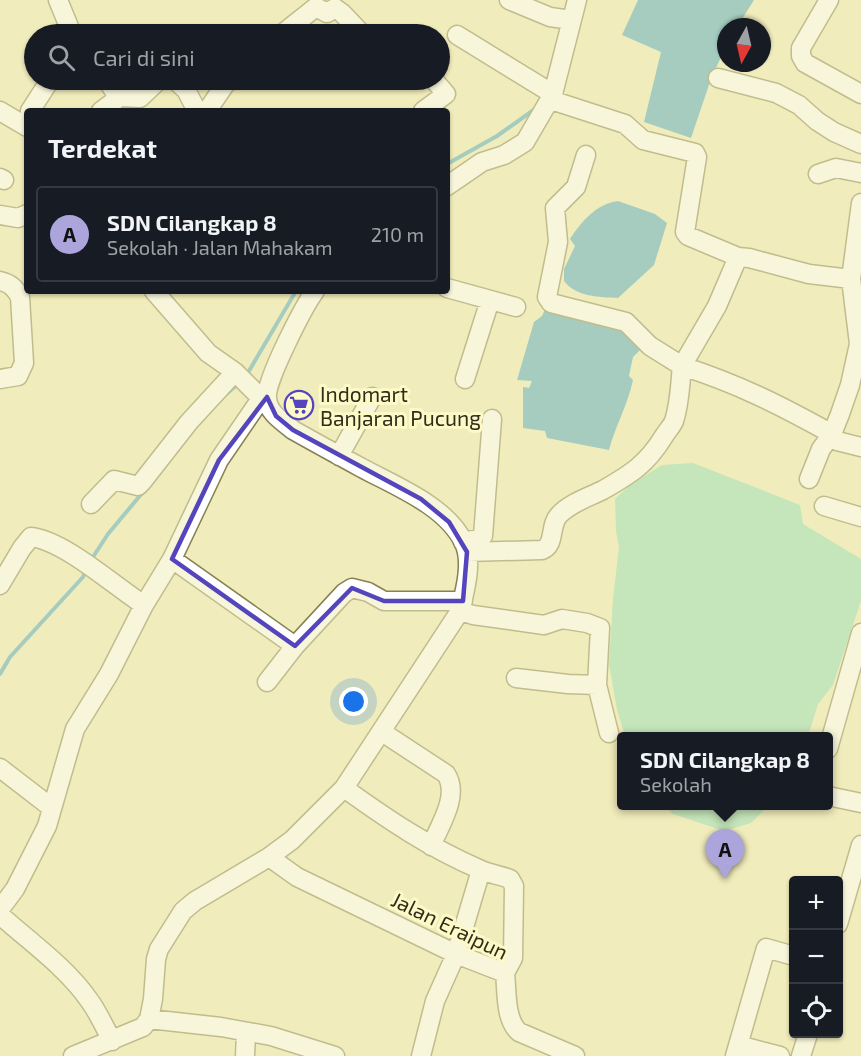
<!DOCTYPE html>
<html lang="id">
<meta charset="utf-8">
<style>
body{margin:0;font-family:"Exo 2",sans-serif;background:#20242c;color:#f1f3f6}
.controls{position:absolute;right:18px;bottom:18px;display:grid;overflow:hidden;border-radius:6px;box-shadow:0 2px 4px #0004}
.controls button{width:54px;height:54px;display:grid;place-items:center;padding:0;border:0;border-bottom:2px solid #363941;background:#171b24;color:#f1f3f6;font:30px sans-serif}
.compass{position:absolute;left:717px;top:18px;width:54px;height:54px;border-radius:50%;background:#171b24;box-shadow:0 2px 4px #0004;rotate:188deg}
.you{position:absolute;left:354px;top:702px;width:21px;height:21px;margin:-15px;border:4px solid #fff;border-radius:50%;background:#1a73e8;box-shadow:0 0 0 9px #1a73e833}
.badge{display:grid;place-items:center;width:39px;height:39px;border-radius:50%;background:#aba5dc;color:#111;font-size:20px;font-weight:700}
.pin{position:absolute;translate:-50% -50px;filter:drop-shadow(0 2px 3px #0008)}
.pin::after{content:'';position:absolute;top:32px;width:21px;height:18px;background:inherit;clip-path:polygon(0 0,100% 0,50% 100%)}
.popup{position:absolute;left:617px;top:732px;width:216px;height:78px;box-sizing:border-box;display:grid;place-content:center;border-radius:6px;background:#171b24;filter:drop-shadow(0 2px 4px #0005);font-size:20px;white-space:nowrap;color:#9ea1a6}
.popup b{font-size:22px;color:#f1f3f6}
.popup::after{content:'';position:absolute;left:50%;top:100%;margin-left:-12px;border:12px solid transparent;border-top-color:#171b24}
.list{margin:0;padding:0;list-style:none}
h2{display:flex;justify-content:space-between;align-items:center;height:78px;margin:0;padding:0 24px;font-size:26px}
h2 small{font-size:20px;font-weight:400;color:#9ea1a6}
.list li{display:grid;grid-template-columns:39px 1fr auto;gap:18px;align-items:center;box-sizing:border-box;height:96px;margin:0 12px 12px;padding:0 12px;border:2px solid #363941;border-radius:6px}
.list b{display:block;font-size:22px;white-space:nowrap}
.list p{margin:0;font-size:20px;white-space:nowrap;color:#9ea1a6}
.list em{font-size:20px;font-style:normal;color:#9ea1a6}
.icon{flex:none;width:33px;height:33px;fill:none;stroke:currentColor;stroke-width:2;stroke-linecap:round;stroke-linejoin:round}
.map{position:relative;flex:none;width:861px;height:1056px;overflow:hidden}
.search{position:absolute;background:#171b24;box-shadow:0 2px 4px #0004;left:24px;top:24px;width:426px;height:66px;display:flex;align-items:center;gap:15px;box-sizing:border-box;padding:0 21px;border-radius:33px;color:#9ea1a6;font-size:22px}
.panel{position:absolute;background:#171b24;box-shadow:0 2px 4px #0004;left:24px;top:108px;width:426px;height:186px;border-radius:6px}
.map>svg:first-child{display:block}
</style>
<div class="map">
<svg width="861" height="1056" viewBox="0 0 861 1056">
<rect width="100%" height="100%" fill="#f1ecbb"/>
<path fill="#91dcb9" d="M 693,463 L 800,505 L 803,524 L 861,559 L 861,601 L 833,685 L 818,704 L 808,736 L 625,736 L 617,710 L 609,664 L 613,599 L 619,547 L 616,531 L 615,499 L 631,484 L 662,465 Z
M 664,806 L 768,806 L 751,823 L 724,831 L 673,814 Z"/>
<path fill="#4aa5c3" d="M 638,0 L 754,0 L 737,27 L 726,27 L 726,47 L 712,76 L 691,138 L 644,122 L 661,52 L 622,35 Z
M 618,201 L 655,214 L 667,223 L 654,265 L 618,298 C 599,297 576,297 564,281 L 564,269 L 575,246 L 570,239 C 582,221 596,204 618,201 Z
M 547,305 L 628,327 L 643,347 L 633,357 L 629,376 L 633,380 C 628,404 615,427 609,450 L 547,438 L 545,431 L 523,428 L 523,387 L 529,388 L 532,381 L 517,380 L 534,322 L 542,316 Z"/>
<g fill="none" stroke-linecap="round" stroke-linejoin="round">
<path stroke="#4aa5c3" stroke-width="4" d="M 447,164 L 497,136 L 535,109
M 246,376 L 296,291
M 224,396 L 239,383
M 91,560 L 108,534 L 143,492
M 0,674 L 10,657 L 83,577 L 86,569"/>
<g stroke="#878254" stroke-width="21">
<path id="minor" d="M 58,0 L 72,34
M 509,0 L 550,17 L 571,20
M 829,0 L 801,48 L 801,56 L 805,63 L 861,94
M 282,34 L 316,7 L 327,13 L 335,8 L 342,13 L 362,34
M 457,35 L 553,94
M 718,78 L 776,93 L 799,105 L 817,121 L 834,132 L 861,144
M 107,80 L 118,97
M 175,80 L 186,90 L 197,111
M 551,100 L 625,124 L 643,140 L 695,153 L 697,157 L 685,232 L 688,236 L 738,257
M 0,111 L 27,127
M 30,111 L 50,80
M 101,111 L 120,97 L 140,98 L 159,80
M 207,111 L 228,80 L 233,80
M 423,111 L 446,94 L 434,80
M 818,174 L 836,168 L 861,173
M 0,178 L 4,180
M 447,186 L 482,162 L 504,155 L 525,142 L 553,94 L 577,0
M 0,215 L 18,218 L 27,214
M 0,281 C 10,283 15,288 20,297 L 24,363 L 18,376 L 0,379
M 447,288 L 516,307
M 154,291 L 208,353 L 235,372 L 263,400
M 465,379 L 490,300
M 832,434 C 780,405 738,384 682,366 L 717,306 L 738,257 L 749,258 L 809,274 L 851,279
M 837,441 L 861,447
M 339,456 L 372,397
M 809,479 L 821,449 L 832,434 L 840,414 L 850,385 L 859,344 L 851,279 L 861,203
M 91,504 L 114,480 L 138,486 L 142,482 L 189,422 L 235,372
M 824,506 L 861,517
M 463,542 L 481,538 L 483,536 L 492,419
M 467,552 L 542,550 C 556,545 549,525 559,515 C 570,503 589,497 603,490 C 631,474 647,464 664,436 C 667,431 672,426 674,421 C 680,403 680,384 682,366 L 650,346 L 626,322 L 551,303 L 547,297 L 558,242 L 555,208 L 576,187 L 586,155
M 172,559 L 295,646 L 267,682
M 0,585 L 22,548 L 31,537 C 65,541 114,586 144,605
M 460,611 L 473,615 L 544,625 L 562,619 L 587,623 L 600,628 L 597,685 L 609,733
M 295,646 L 344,593 L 352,588 L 368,592 L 384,601 L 463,601
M 516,678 L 568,684 L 597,685
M 382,732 L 446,774 C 460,795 440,825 431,846
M 828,749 L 861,633
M 0,768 L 52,808
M 344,788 C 387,819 430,848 479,869 C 489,874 500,875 510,879 L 514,886 L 513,958 L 505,973
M 828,796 L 861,803
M 269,857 L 297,877 L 456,954 L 505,973 C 507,992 505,1020 519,1032 L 575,1056
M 0,909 L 15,889 L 47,826 L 75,729 L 109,674 L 144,605 L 172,559 L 219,460 L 258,403 L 267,397
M 0,915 C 30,942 66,967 89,1000 C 98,1012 105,1028 112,1041
M 838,924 L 861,845
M 149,1019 L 221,1027 L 271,1036 L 335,1056
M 738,1045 L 780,1056
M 73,1056 L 143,1027 L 149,1019 L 153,999 L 156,959 L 159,949 L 183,911 L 195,901 L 269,857 L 292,840 L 344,788 L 460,611 C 465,591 473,562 464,543 C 447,506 395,486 362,468 C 338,455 316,443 293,430 C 282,421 268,413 267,398 C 265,381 304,306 315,291
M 245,1056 L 246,1033
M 421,1056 L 435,1001 L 456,954 L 481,870
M 735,1056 L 766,948 L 794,956
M 801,1056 L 808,1034"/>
</g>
<use href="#minor" stroke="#fff" stroke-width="18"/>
</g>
<path d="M0 0H861V1056H0ZM 267,397 L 276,416 L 293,430 L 421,499 L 449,522 L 467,552 L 463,601 L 384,601 L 352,588 L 295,646 L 172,559 L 219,460 Z" fill="#f1ecbb" fill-opacity=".55" fill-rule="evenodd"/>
<path fill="none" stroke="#5545bd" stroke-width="4.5" stroke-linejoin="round" d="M 267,397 L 276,416 L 293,430 L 421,499 L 449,522 L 467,552 L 463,601 L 384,601 L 352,588 L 295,646 L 172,559 L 219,460 Z"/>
<defs>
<g id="supermarket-ring" transform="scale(1.5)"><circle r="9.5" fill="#fefac8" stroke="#5545bd" stroke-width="1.5"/><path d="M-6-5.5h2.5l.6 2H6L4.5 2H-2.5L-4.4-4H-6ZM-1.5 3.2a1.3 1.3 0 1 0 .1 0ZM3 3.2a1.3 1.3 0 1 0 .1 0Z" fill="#5545bd"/></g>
</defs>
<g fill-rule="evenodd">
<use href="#supermarket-ring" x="299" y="405"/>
</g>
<g text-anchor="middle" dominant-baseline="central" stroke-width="6" stroke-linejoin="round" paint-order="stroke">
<g font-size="21" fill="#302e1b" stroke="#fefac8" text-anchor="start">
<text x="320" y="393">Indomart<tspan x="320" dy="24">Banjaran Pucung</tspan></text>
</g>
<g font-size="21" fill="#302e1b" stroke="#fefac8">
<text transform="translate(450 925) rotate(26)">Jalan Eraipun</text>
</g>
</g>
</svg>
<div class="controls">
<button>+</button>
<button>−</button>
<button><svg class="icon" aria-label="locate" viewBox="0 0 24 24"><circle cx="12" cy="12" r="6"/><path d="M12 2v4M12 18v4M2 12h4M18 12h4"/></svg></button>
</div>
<svg class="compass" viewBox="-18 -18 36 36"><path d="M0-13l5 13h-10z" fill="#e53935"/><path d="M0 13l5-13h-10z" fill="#9ea1a6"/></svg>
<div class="you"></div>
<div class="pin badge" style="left:725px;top:879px">A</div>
<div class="popup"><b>SDN Cilangkap 8</b>Sekolah</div>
<div class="search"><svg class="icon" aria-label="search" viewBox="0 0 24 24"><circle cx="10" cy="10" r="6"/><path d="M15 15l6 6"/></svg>Cari di sini</div>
<section class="panel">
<h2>Terdekat<small></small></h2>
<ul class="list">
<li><span class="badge">A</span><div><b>SDN Cilangkap 8</b><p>Sekolah · Jalan Mahakam</p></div><em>210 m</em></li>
</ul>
</section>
</div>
